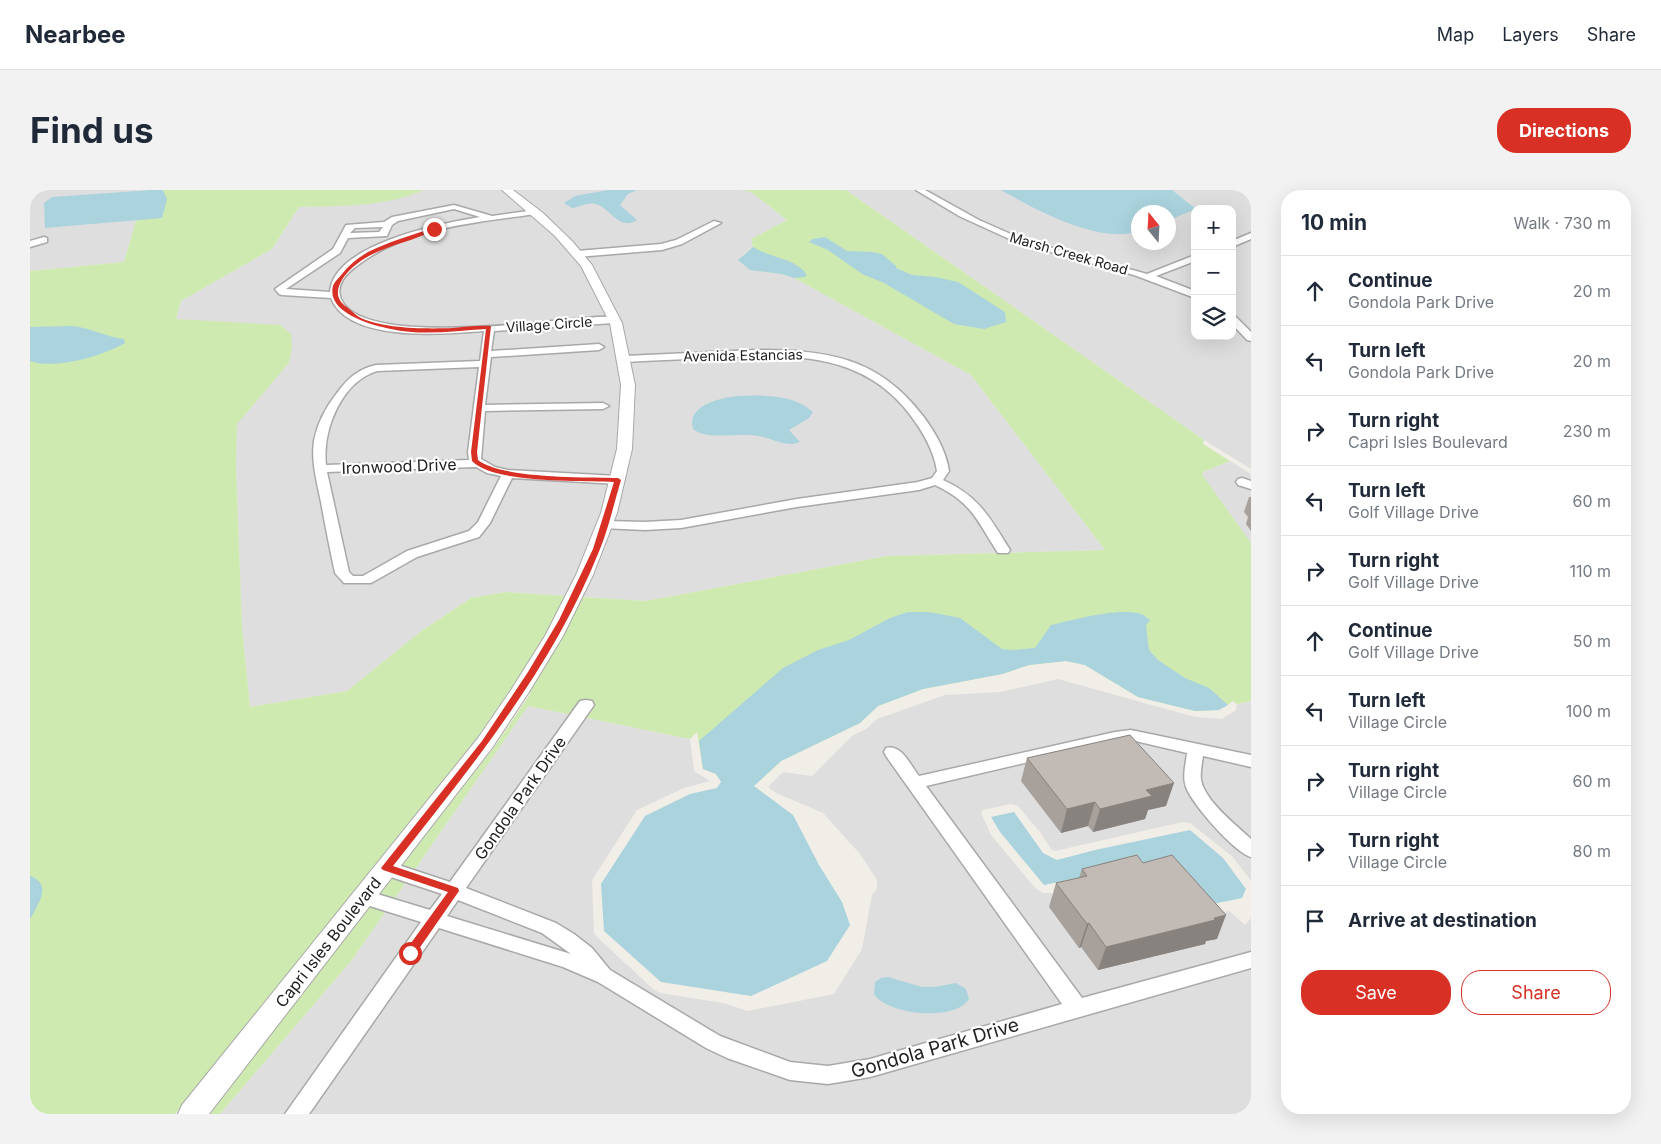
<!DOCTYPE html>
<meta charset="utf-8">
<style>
body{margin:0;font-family:Inter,sans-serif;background:#f2f2f3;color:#1f2937}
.controls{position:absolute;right:15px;top:15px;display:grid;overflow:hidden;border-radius:10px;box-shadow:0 5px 20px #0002}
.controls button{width:45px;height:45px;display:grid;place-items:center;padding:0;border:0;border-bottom:1px solid #e0e1e3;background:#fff;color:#1f2937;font:25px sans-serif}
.compass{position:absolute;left:1101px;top:15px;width:45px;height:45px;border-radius:50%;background:#fff;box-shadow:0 5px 20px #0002;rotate:342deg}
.stop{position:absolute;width:15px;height:15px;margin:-11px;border:4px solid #d93025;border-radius:50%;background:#fff}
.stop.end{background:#d93025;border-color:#fff;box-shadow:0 1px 5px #0008}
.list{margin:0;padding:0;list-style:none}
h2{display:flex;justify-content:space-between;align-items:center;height:65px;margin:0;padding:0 20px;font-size:21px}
h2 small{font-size:16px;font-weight:400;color:#747a83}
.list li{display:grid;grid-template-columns:32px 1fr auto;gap:15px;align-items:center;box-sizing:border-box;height:70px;padding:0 20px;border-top:1px solid #e0e1e3}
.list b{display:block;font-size:19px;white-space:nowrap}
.list p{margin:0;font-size:16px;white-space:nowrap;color:#747a83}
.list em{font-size:16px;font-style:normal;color:#747a83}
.actions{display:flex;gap:10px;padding:15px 20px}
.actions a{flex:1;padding:11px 0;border:1px solid #d93025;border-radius:20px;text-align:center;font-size:18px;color:#d93025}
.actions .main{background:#d93025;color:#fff}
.icon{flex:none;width:28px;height:28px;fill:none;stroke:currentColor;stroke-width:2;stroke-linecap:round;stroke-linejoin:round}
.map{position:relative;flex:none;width:1221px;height:924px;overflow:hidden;border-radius:20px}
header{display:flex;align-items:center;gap:30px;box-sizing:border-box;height:70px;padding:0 25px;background:#fff;border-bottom:1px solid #e0e1e3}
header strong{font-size:24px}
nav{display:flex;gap:28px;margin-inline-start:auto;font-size:18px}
.intro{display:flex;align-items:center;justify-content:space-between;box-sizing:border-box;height:120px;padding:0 30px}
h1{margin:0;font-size:35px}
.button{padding:12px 22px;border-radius:20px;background:#d93025;color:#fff;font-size:18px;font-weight:700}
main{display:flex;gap:30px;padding:0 30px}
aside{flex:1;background:#fff;border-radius:20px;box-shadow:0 5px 20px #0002}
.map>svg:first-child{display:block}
</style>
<header>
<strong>Nearbee</strong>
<nav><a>Map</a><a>Layers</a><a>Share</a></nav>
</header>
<div class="intro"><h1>Find us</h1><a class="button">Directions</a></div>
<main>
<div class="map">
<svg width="1221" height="924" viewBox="0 0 1221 924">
<rect width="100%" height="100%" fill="#f1eee8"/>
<path fill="#dfdede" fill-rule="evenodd" d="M 0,0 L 115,0 L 94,72 L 0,81 Z
M 394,0 L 711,0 L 721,2 L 757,30 L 721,49 L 723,57 L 712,65 L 720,80 L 752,84 L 764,88 L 941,185 L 1075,360 L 857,366 L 616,411 L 476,402 L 441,408 L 390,442 L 317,501 L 220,517 L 212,438 L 206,274 L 207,233 L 259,173 L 146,129 L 151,111 L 242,59 L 269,17 L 327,15 L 384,4 Z
M 816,0 L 1221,0 L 1221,279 L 1174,250 ZM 1165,19 L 1202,19 L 1202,146 L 1165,146 ZM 1108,22 L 1138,22 L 1138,52 L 1108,52 Z
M 1200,271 L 1221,284 L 1221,369 L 1175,305 L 1173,282 Z
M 1028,489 L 1165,527 L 1192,529 L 1206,520 L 1207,514 L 1221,511 L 1221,691 L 1203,667 L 1160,633 L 1153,632 L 1025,661 L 1021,659 L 1010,642 L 988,616 L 981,614 L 953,620 L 951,623 L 961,645 L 1005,698 L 1013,703 L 1021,703 L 1038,723 L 1186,723 L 1199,721 L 1215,735 L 1221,728 L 1221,924 L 190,924 L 322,770 L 498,516 L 660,549 L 664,581 L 680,591 L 654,598 L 607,620 L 562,690 L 564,744 L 623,799 L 630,803 L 693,813 L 718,821 L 804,804 L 832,759 L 842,705 L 847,699 L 847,690 L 830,664 L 793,623 L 746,603 L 738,597 L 753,582 L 782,586 L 823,545 L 836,539 L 847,529 L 915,505 L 970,502 Z"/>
<path fill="#ceeab0" d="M 115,0 L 394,0 C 356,17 310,16 269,17 L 242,59 L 151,111 L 146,129 L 250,135 L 261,144 L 262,157 L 259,173 L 207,234 L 206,274 L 212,438 L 220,517 L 317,501 L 390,442 L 441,408 L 476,402 L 616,411 L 857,366 L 1075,360 L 941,185 L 764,88 L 752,84 L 720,80 L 708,70 L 723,57 L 721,49 L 757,30 L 721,2 L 711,0 L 816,0 L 1174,250 L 1173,254 L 1200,271 L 1173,282 L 1173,286 L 1221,353 L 1221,511 L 1207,514 L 1203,511 L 1189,520 L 1165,521 L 1108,507 L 1055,475 L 1036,471 L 999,475 L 972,484 L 893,499 L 848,516 L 830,533 L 751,571 L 731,590 L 692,592 L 686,584 L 673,579 L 667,542 L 660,549 L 498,516 L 322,770 L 190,924 L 179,924 L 465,556 L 501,503 L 481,498 L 446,549 L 145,924 L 0,924 L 0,81 L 94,72 Z"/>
<path fill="#aad3de" d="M 122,0 L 133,0 L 137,9 L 132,28 L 15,38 L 14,13 L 22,7 Z
M 578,0 L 607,0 L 598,4 L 590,15 L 607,30 C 589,42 580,17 565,14 C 557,12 550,17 542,18 L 534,13 L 545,6 Z
M 971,0 L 1142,0 L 1166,19 L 1139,30 L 1138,22 L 1108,22 L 1108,41 C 1070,55 1004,19 971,0 Z
M 795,47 L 817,61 L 842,62 L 852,64 L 866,76 L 866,78 L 882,85 L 905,87 L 928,92 L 975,122 L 976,132 L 954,139 L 924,134 L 854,93 L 832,84 L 798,60 L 779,52 L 783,49 Z
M 723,57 C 740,68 766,68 777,85 L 775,87 L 764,88 L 752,84 L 720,80 L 708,70 Z
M 42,136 C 61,138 76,147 94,149 L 95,153 C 72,166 26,180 0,171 L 0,137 Z
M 707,206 C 731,205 765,204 783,222 L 779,228 L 759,240 L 770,252 C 756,258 742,248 728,246 C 710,242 677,251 663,239 C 656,215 691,208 707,206 Z
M 878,422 L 899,422 L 930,428 L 972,459 L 983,460 L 1005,458 L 1021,435 C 1043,430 1089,417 1111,424 C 1114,425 1117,428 1120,430 L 1116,435 L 1119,460 L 1128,470 L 1155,488 L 1179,498 L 1198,515 L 1189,520 L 1165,521 L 1108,507 L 1055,475 L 1036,471 L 999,475 L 972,484 L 893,499 L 848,516 L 830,533 L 751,571 L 724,596 L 763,625 L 789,675 L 812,712 L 820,735 L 797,771 L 721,806 L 631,792 L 574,741 L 571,694 L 615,626 L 660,604 L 687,598 L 691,592 L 686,584 L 673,579 L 669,551 L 753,478 L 788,460 L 819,450 L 860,428 Z
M 984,622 L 1013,663 L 1027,670 L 1065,660 L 1160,640 L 1193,668 L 1216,699 L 1212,708 L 1183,714 L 1117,674 L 1014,695 L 970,642 L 961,627 Z
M 0,686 C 23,694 8,715 0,729 Z
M 858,787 L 892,797 L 904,797 L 926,793 L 936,799 L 939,809 C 925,832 857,825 844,804 L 845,792 L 851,788 Z"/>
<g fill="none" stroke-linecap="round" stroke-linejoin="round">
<g stroke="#a8a8a8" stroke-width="3">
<path id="minor" d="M 886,0 L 895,0 L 949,30 L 994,50 L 1117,84 L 1165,65 L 1165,71 L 1126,86 L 1165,101 L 1165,108 L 1104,85 L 988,53 L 929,26 Z
M 1216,0 L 1221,0 L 1221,3 Z
M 424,15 L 462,26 L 505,20 L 509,22 L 505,24 C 445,33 378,37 328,75 C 317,83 305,94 311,109 C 331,156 503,132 546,129 C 559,128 575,125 587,128 L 589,130 L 584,133 L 464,141 L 461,161 L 569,154 L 574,157 L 569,160 L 461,167 L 455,215 L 573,213 L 579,216 L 573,219 L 455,221 L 451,269 L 465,277 L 478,280 L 588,286 L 594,290 L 588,294 L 482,288 L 460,333 L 449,347 L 387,367 L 341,393 L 314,393 L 305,383 C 300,359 295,335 291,312 C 287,292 281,272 284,251 C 287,234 296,217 307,203 C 318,188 328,179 346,175 L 450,171 L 454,141 C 415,144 318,153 301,108 L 252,105 L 249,104 L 245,99 L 303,59 L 316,35 L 354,32 L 362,27 ZM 424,19 L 450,27 C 413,33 303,54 300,102 L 256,99 L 310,63 L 318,48 L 357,46 L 362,35 L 368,31 ZM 353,37 L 349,42 L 320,43 L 325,38 ZM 449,177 L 438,262 L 439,270 L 296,275 C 292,241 311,192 347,181 ZM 446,277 L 457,283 L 471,286 L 448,332 L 439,341 L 377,361 L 333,386 L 323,386 L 319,382 L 297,282 Z
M 684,31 L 691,33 L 652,54 L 632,60 L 547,67 L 543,64 L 547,61 L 631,54 L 646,50 Z
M 1221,43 L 1221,49 L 1202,57 L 1202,51 Z
M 14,47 L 17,48 L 17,52 L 0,57 L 0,51 Z
M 1202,125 L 1205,126 L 1221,142 L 1221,151 L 1217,150 L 1202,134 Z
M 725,160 C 796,160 847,166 893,226 C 905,242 916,261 919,281 L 913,290 C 949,306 960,328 980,360 L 978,363 L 968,363 C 947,331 943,313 905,295 L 889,300 L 767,317 L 651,338 L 615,340 L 571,338 L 569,335 L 571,332 L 576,331 L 615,332 L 651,330 L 767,309 L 888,292 L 902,288 L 907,281 C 904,261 893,242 881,226 C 833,161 760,164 687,168 C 656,169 626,170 595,172 L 590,169 L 595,166 Z
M 1212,288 L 1221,291 L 1221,299 L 1208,295 L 1206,292 L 1208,289 Z
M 556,510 L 562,511 L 564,515 L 436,698 L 526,733 L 544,744 L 562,758 L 580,780 L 690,846 L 760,872 L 798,876 L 840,869 L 1032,814 L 856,566 L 854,562 L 856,558 C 872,554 880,575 889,586 L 1085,542 L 1101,540 L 1221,565 L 1221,577 L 1173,566 C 1172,574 1170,582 1171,590 C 1175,611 1206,635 1221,649 L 1221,667 C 1204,662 1162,614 1156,597 C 1152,586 1156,574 1157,563 L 1101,550 L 1085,552 L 896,596 L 1052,808 L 1221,762 L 1221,778 L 840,887 L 798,894 L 760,890 L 697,868 L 676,858 L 568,792 L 533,777 L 409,738 L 279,924 L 255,924 L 391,732 L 327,712 L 325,707 L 327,702 L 334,700 L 400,720 L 412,704 L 349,683 L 347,678 L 349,673 L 356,671 L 420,692 L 550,511 ZM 428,710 L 512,743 L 541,764 L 417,726 Z"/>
</g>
<g stroke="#a8a8a8" stroke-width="2">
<path id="tertiary" d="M 472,0 L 483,0 L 513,23 L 542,51 L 562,75 L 592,133 L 605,195 L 602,259 L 587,323 L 563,385 L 533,446 L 499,502 L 462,558 L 179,924 L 148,924 L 152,915 L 448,548 L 481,500 L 515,446 L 546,385 L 571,323 L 587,259 L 591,195 L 580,133 L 551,76 L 525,46 Z"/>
</g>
<use href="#minor" fill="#fff" fill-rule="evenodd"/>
<use href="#tertiary" fill="#fff" fill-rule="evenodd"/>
</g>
<path fill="#a7a09b" d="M 1219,307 L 1221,307 L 1221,341 L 1216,334 L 1218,327 L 1214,322 Z
M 997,568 L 1136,616 L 1118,620 L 1115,629 L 1063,642 L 1058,636 L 1031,643 L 991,591 Z
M 1113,673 L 1187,749 L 1176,751 L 1175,754 L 1068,780 L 1051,757 L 1049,758 L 1019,717 L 1026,693 L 1049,688 L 1052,679 Z"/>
<path fill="#88827e" d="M 1144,593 L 1136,616 L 1118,620 L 1115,629 L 1063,642 L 1070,619 L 1116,600 Z
M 1065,612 L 1058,636 L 1031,643 L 1037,619 Z
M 1196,725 L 1187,749 L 1176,751 L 1175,754 L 1068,780 L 1076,757 Z
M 1059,733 L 1051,757 L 1049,758 L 1057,734 Z"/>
<path fill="#c2bab4" stroke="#88827e" d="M 1100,545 L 1144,593 L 1116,600 L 1122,606 L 1070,619 L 1065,612 L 1037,619 L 997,568 Z
M 1107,665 L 1113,673 L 1142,665 L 1196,725 L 1184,728 L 1185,730 L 1076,757 L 1059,733 L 1057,734 L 1026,693 L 1057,686 L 1052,679 Z"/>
<path fill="#d93025" d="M 402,38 L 406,39 C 380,54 348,55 323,77 C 313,86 300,103 314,115 C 319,118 324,124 329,127 C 353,139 396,139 423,138 C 435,137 448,135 461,136 L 447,262 L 448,270 C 472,289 555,287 588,288 L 591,290 C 584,313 579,337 570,359 C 523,478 441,577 363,676 L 428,698 L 429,701 L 384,766 L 376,766 L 375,763 L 376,760 L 418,702 L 353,680 L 351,678 L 452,551 L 498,482 L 529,430 L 563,359 L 584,292 C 551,290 464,294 442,271 L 441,262 L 456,139 C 425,141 391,146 361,139 C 342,135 296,123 303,96 C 304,92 309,88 312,84 C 319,75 328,68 338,62 C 358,52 380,46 402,38 Z"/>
<g text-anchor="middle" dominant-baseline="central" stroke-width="4.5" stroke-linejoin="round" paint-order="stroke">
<g font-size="14" fill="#212121" stroke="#fff">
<text transform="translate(1039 63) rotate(16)">Marsh Creek Road</text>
<text transform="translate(519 134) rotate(-4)">Village Circle</text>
<text transform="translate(713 165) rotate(-1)">Avenida Estancias</text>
</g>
<g font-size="16" fill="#212121" stroke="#fff">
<text transform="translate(369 276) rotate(-2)">Ironwood Drive</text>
<text transform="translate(490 608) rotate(-55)">Gondola Park Drive</text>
<text transform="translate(298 752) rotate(-52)">Capri Isles Boulevard</text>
</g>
<g font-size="19" fill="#212121" stroke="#fff">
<text transform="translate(905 858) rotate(-16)">Gondola Park Drive</text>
</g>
</g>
</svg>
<div class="controls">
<button>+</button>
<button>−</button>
<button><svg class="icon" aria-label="layers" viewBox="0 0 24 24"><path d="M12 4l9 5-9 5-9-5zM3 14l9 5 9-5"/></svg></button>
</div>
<svg class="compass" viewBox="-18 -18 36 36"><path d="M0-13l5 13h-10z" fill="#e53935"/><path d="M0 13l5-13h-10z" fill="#747a83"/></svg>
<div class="stop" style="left:380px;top:763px"></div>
<div class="stop end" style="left:404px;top:39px"></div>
</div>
<aside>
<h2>10 min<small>Walk · 730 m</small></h2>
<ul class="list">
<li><svg class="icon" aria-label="ahead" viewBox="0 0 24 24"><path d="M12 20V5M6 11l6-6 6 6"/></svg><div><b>Continue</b><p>Gondola Park Drive</p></div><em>20 m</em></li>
<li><svg class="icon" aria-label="left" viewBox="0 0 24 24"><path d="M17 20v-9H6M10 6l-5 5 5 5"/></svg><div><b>Turn left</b><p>Gondola Park Drive</p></div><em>20 m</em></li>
<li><svg class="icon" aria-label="right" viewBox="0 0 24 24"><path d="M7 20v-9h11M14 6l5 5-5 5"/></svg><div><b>Turn right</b><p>Capri Isles Boulevard</p></div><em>230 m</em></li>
<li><svg class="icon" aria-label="left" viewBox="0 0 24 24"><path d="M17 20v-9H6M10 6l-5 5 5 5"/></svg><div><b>Turn left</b><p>Golf Village Drive</p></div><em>60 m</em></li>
<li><svg class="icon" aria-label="right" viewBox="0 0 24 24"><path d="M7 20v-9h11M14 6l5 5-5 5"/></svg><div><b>Turn right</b><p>Golf Village Drive</p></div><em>110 m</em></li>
<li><svg class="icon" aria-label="ahead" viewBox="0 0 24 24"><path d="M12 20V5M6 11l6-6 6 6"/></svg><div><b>Continue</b><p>Golf Village Drive</p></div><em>50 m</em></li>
<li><svg class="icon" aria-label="left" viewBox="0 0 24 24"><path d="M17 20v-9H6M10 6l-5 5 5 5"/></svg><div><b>Turn left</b><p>Village Circle</p></div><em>100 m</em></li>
<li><svg class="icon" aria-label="right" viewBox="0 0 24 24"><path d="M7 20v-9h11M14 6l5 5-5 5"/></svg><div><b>Turn right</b><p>Village Circle</p></div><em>60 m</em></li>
<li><svg class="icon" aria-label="right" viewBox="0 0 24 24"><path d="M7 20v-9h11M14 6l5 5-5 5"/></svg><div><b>Turn right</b><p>Village Circle</p></div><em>80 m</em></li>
<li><svg class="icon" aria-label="arrive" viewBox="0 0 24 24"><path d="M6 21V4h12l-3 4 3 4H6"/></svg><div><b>Arrive at destination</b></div></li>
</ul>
<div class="actions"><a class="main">Save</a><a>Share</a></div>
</aside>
</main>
